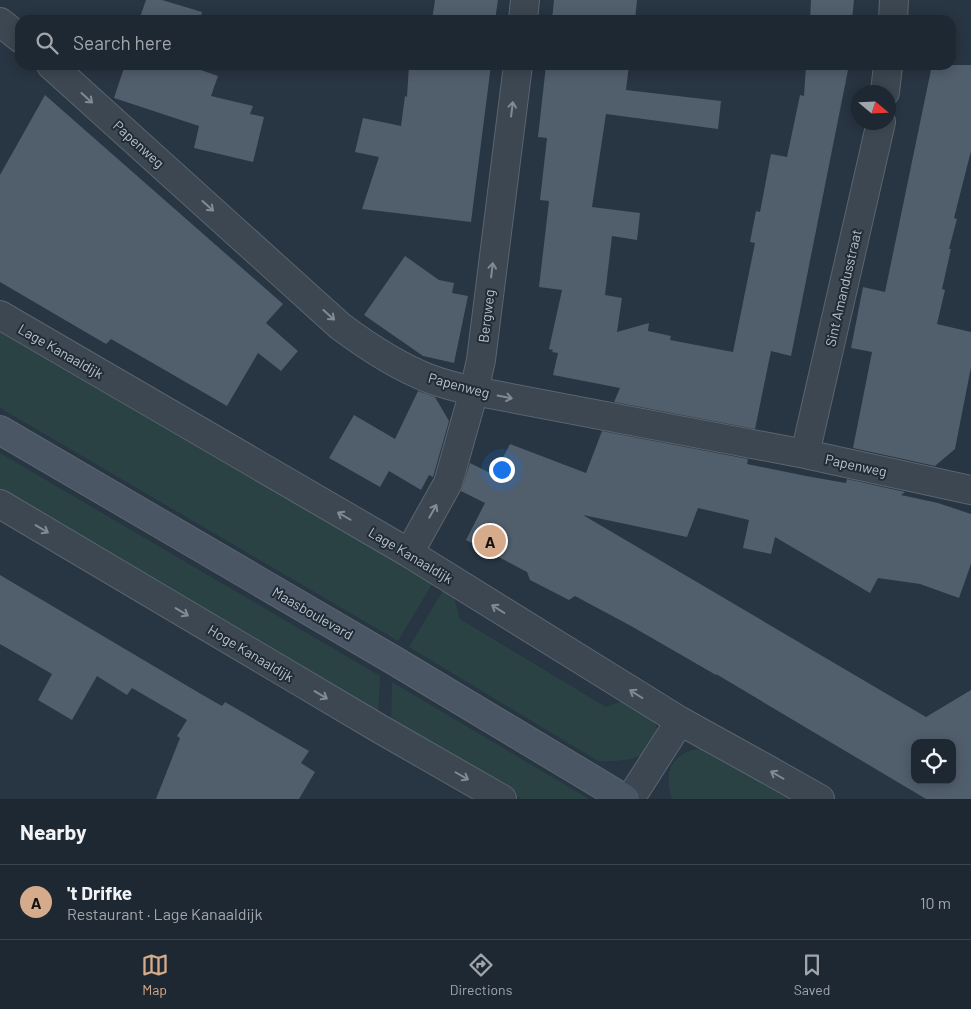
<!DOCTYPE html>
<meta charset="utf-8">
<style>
body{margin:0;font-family:Barlow,sans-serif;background:#26303a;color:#f1f3f6}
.controls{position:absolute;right:15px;bottom:15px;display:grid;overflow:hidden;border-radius:10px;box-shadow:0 2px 12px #0003}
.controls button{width:45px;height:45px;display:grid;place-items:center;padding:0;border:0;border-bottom:1px solid #3c444d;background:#1e2832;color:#f1f3f6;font:25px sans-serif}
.compass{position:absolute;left:851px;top:85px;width:45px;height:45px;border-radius:50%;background:#1e2832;box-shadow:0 2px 12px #0003;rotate:109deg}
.you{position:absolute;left:501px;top:469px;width:18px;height:18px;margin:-12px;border:4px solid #fff;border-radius:50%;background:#1a73e8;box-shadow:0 0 0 8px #1a73e833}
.badge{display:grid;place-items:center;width:32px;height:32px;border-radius:50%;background:#d6ab8b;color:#111;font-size:16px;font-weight:700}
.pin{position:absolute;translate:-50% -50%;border:2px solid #fff;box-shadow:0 1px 5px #0006}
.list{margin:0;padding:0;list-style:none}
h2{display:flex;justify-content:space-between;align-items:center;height:65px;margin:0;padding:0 20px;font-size:21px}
h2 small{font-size:16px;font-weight:400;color:#a1a6ac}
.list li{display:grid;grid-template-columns:32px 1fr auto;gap:15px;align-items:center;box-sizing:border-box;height:75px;padding:0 20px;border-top:1px solid #3c444d}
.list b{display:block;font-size:19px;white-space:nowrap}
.list p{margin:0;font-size:16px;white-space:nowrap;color:#a1a6ac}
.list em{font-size:16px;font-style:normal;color:#a1a6ac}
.icon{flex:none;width:28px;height:28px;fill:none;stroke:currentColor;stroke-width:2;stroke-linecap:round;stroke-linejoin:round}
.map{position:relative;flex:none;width:971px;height:799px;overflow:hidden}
.search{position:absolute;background:#1e2832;box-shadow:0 2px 12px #0003;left:15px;right:15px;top:15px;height:55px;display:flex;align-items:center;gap:12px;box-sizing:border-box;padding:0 18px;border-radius:15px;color:#a1a6ac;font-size:19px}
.sheet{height:140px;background:#1e2832}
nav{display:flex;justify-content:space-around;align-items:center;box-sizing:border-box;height:70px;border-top:1px solid #3c444d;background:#1e2832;font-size:14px;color:#a1a6ac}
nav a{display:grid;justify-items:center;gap:2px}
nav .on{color:#d6ab8b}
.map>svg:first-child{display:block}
</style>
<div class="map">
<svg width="971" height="799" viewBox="0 0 971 799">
<rect width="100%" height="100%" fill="#283542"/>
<path fill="#2a4243" d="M 0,328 L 434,581 L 398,641 L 0,408 Z
M 0,453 L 380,676 L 378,718 L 0,495 Z
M 445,587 L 452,591 L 460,619 L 606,707 L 628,699 C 635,704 648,711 653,718 C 657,723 657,730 657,736 C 655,761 616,762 598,761 L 409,647 Z
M 392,682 L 589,799 L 521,799 L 391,723 Z
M 707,748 L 796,799 L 672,799 C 662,768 674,750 707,748 Z"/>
<path fill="#515e6c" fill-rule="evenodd" d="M 146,0 L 162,0 L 202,12 L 200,20 L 139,20 Z
M 435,0 L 498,0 L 495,20 L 432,20 Z
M 554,0 L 637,0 L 635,20 L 552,20 Z
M 811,0 L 854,0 L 852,20 L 810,20 Z
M 125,65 L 200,65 L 198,69 L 218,76 L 211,96 L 253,106 L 250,114 L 264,117 L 253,162 L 194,148 L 199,126 L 114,98 Z
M 409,65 L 491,65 L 471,222 L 362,209 L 379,157 L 355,152 L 363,118 L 401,126 L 405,96 L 407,97 Z
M 546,65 L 629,65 L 626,90 L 721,101 L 718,129 L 606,114 L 592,207 L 640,213 L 637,240 L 612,236 L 605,295 L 622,298 L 617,332 L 649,323 L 648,331 L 671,336 L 670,340 L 733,352 L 755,243 L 750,242 L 756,211 L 760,212 L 771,154 L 787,157 L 800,95 L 804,96 L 806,65 L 849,65 L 791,356 L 771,351 L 755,429 L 614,402 L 620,388 L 553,375 L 558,353 L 552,352 L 553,350 L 549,349 L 562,290 L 539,287 L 549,201 L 540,200 L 547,138 L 538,137 Z
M 932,65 L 971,65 L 971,151 L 954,218 L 957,219 L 949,249 L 951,249 L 942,289 L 945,290 L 937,324 L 971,332 L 971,367 L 955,449 L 935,466 L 853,448 L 872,352 L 851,348 L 863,287 L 885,292 Z
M 45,95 L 283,304 L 266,323 L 298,351 L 281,371 L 258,353 L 227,406 L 111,339 L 106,344 L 0,282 L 0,175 Z
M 405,256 L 439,280 L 454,283 L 452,293 L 468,296 L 454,363 L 423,356 L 364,315 Z
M 418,391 L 435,397 L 449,421 L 433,477 L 429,475 L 421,490 L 389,471 L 380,487 L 329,458 L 354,415 L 395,439 Z
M 602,431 L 748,459 L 747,464 L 806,476 L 846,483 L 847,479 L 905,492 L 901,495 L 938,503 L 971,514 L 971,564 L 959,598 L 920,584 L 878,578 L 870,593 L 775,537 L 771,554 L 743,548 L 749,520 L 698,508 L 687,537 L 583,515 L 926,717 L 971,690 L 971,799 L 926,799 L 716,674 L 716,675 L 631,626 L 575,596 L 569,600 L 530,580 L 527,572 L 466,540 L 485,503 L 461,491 L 470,463 L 494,475 L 510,444 L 586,473 ZM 915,743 L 952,743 L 952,780 L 915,780 Z
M 0,575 L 201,694 L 222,706 L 225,702 L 309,751 L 301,763 L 315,772 L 299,799 L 156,799 L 180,738 L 177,736 L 187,720 L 132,688 L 127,695 L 97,676 L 72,720 L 38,700 L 52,674 L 0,644 Z"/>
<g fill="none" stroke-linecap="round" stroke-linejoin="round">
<g stroke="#5a656f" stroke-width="30">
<path id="street" d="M 523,20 L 525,0
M 893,20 L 894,0
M 0,22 L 20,38
M 51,65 L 340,326 C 368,347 397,366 430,379 C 444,384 459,388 474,391 L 805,454 L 971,490
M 885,92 L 888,65
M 0,315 L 409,553 L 680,721 L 765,768 L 820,799
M 805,454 L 881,122
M 0,504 L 380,729 L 502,799
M 409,553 L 448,483 L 474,391 L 481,360 L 518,65
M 630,799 L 680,721"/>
</g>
<g stroke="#5a656f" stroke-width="30">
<path id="secondary" d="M 0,430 L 395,661 L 625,799"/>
</g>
<use href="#street" stroke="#3c4751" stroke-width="28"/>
<use href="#secondary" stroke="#4a5664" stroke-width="28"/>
</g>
<defs><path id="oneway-shaft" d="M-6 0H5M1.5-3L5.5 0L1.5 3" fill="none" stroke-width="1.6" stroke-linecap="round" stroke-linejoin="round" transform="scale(1.25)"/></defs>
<g stroke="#818b94">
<use href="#oneway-shaft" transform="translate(87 98) rotate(42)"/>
<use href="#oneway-shaft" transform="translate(512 109) rotate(-83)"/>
<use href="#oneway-shaft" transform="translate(208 206) rotate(42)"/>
<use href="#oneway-shaft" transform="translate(492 270) rotate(-83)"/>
<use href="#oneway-shaft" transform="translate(329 315) rotate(42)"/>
<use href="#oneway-shaft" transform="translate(505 397) rotate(11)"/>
<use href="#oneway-shaft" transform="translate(433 511) rotate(-61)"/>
<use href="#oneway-shaft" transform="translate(344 516) rotate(-150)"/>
<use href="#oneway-shaft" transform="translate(42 529) rotate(31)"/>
<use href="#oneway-shaft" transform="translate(498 609) rotate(-148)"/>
<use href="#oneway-shaft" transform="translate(182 612) rotate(31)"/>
<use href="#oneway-shaft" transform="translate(636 694) rotate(-148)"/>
<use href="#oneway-shaft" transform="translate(321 695) rotate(31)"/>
<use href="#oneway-shaft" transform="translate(777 775) rotate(-150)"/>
<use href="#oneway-shaft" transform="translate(462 776) rotate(30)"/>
</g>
<g text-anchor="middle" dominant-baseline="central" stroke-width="4" stroke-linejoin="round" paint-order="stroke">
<g font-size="14" fill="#b9c2cb" stroke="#212c37">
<text transform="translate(139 144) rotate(42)">Papenweg</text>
<text transform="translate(843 288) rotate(-77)">Sint Amandusstraat</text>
<text transform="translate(486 316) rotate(-83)">Bergweg</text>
<text transform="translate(61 351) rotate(30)">Lage Kanaaldijk</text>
<text transform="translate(459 385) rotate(15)">Papenweg</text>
<text transform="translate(856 465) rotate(12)">Papenweg</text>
<text transform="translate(411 555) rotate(31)">Lage Kanaaldijk</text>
<text transform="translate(313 613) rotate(30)">Maasboulevard</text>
<text transform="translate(251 653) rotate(31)">Hoge Kanaaldijk</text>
</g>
</g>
</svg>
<div class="controls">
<button><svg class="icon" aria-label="locate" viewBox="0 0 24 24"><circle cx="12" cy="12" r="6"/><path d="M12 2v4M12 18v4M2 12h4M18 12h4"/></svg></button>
</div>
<svg class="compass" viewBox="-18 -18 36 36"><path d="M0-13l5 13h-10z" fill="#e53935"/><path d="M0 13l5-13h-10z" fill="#a1a6ac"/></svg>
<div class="you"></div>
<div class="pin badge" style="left:490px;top:541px">A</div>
<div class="search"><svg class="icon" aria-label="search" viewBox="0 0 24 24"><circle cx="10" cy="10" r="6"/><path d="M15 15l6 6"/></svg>Search here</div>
</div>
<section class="sheet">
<h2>Nearby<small></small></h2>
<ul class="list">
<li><span class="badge">A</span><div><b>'t Drifke</b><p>Restaurant · Lage Kanaaldijk</p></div><em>10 m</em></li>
</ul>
</section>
<nav>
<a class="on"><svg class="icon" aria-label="map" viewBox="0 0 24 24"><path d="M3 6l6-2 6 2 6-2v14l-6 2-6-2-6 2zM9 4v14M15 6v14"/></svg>Map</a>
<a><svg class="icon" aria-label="directions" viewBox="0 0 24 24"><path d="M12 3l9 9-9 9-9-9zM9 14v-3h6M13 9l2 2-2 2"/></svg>Directions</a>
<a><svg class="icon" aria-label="saved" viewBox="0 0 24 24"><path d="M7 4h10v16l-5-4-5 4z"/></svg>Saved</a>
</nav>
